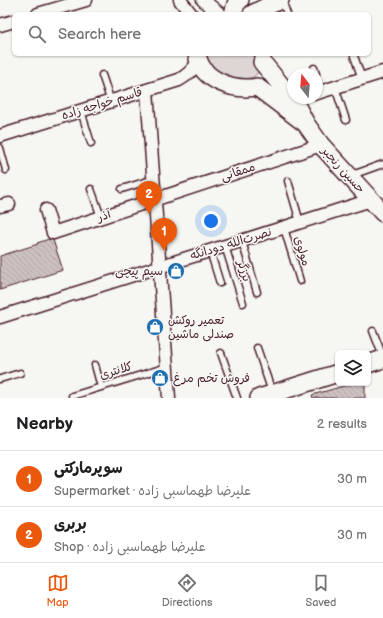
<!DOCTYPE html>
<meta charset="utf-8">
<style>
body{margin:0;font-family:"Balsamiq Sans","Playpen Sans Arabic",sans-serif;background:#f2f2f2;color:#202124}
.controls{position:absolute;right:12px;bottom:12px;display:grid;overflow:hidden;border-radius:6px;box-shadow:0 1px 3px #0004}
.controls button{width:36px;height:36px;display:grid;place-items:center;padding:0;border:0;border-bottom:1px solid #e0e0e0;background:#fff;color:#202124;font:20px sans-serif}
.compass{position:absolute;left:287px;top:68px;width:36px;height:36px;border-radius:50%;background:#fff;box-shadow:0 1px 3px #0004;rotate:344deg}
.you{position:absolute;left:211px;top:221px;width:14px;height:14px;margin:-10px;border:3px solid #fff;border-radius:50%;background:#1a73e8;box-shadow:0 0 0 6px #1a73e833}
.badge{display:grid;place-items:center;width:26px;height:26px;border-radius:50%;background:#ea580c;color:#fff;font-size:13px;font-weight:700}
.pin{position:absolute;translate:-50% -33px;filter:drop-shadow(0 1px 2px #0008)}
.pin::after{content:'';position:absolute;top:21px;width:14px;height:12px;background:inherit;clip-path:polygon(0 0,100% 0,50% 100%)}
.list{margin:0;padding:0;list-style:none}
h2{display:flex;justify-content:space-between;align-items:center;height:52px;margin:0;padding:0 16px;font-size:17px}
h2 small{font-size:13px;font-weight:400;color:#757577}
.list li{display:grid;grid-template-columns:26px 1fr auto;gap:12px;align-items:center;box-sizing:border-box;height:56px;padding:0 16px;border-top:1px solid #e0e0e0}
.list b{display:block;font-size:15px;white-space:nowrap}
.list p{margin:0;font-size:13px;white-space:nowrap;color:#757577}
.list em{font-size:13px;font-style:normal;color:#757577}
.icon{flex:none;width:22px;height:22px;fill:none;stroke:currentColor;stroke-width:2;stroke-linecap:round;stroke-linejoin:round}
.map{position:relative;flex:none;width:383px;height:398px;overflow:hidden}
.search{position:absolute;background:#fff;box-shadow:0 1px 3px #0004;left:12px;right:12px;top:12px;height:44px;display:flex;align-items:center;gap:10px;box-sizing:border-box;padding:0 14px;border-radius:6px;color:#757577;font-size:15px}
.sheet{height:164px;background:#fff}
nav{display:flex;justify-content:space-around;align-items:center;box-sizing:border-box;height:56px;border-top:1px solid #e0e0e0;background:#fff;font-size:11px;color:#757577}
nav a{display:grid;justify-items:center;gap:2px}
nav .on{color:#ea580c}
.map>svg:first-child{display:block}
</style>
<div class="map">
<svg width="383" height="398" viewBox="0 0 383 398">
<defs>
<pattern id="building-back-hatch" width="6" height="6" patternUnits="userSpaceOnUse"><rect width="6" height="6" fill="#ccc1c0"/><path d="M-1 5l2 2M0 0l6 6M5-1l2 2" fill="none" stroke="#b1a5a5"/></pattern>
</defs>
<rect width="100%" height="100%" fill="#f6f6f2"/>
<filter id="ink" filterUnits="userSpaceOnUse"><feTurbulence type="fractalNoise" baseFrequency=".025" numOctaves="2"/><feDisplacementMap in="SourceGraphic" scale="8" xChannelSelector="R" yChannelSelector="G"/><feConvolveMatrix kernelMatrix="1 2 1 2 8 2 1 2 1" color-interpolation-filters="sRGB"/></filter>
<g filter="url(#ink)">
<path fill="#ddd6d5" stroke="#947a80" d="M 201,54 L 253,54 C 266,76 253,82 232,78 C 229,77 223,76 220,75 C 214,72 205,59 201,54 Z"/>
<path fill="url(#building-back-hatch)" stroke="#4a1f2b" d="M 49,239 L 53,240 L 63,270 L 0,290 L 0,256 L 38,244 L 37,243 Z
M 354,383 L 365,383 L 365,398 L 313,398 L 312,395 Z"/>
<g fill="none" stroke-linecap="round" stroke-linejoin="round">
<g stroke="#4a1f2b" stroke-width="9">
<path id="lane" d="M 282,0 L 287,14
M 354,56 L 362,79
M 314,68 L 316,74
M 102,75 L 111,102
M 317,81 L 320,93
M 335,87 L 346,120
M 81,111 L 91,143
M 0,148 L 6,170
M 352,175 L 383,164
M 288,181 L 300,222
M 91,189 L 101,217
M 122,189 L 154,179
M 284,228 L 300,281
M 242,241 L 257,292
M 225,246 L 243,303
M 210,251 L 220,283
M 373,331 L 383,357
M 257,348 L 272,392
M 221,353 L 237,398
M 95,365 L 101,387
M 0,379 L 20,373
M 72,396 L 167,367"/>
</g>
<g stroke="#4a1f2b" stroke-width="15">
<path id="street" d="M 180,0 L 191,14
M 203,0 L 220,14
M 38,14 L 86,0
M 0,25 L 14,21
M 147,90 L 169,398
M 317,93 L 383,72
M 0,136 L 179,80 C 188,75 193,70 198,62
M 0,206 L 9,204
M 46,210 L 53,233 L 321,145
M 0,317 L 371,200"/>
</g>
<g stroke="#4a1f2b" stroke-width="20">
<path id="secondary" d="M 233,14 L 236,4 L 240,0
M 252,14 L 280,0
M 197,54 C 201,81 234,91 257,87
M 262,62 L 294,101 L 306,124 L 321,145 L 383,213
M 257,87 L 302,121
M 368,364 L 383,359
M 259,398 L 338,373"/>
</g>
<use href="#lane" stroke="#f6f6f2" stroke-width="6"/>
<use href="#street" stroke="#f6f6f2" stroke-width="12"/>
<use href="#secondary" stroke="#f6f6f2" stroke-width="17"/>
</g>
</g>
<defs>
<g id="shop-disc" transform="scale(0.9)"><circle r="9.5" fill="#1f6fb2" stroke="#f6f6f2"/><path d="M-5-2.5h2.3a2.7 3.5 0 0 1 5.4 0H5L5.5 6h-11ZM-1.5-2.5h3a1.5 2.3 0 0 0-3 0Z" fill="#fff"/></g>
</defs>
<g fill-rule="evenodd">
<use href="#shop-disc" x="176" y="271"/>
<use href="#shop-disc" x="155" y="327"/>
<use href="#shop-disc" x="160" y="378"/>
</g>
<g text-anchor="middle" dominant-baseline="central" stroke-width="3" stroke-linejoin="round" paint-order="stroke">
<g font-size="12" fill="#4a1f2b" stroke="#f6f6f2">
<text transform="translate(102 104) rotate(-17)">قاسم خواجه زاده</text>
<text transform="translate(343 170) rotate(48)">حسین رنجبر</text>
<text transform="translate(238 172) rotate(-18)">ممقانی</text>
<text transform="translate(104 216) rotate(-19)">آذر</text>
<text transform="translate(231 244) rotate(-17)">نصرت‌الله دودانگه</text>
<text transform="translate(302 251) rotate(73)">مولوی</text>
<text transform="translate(244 271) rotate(73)">برزگر</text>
<text transform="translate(116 371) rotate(-17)">کلانتری</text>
</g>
<g font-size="12" fill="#4a1f2b" stroke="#f6f6f2" text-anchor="start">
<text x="163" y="271" text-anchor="end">سیم پیچی</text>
<text x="168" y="320">تعمیر روکش<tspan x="168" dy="14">صندلی ماشین</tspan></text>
<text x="173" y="378">فروش تخم مرغ</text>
</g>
</g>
</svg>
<div class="controls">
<button><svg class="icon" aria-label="layers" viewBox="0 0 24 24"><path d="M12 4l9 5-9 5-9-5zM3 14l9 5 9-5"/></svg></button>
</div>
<svg class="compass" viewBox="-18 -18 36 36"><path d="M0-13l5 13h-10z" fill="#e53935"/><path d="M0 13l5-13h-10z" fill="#757577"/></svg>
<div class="you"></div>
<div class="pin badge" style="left:164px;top:251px">1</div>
<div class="pin badge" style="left:149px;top:214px">2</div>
<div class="search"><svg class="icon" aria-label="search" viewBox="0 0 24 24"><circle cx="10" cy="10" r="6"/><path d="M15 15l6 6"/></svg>Search here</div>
</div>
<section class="sheet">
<h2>Nearby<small>2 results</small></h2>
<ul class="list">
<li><span class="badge">1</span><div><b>سوپرمارکتی</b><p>Supermarket · علیرضا طهماسبی زاده</p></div><em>30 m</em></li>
<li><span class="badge">2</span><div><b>بربری</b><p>Shop · علیرضا طهماسبی زاده</p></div><em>30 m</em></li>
</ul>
</section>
<nav>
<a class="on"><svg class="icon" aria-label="map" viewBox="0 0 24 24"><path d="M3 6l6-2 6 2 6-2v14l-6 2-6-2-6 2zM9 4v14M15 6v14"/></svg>Map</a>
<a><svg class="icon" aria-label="directions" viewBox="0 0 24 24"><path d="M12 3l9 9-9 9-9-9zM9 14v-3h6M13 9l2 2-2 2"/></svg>Directions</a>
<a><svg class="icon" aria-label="saved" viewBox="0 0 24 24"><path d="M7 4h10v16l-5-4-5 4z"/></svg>Saved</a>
</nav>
